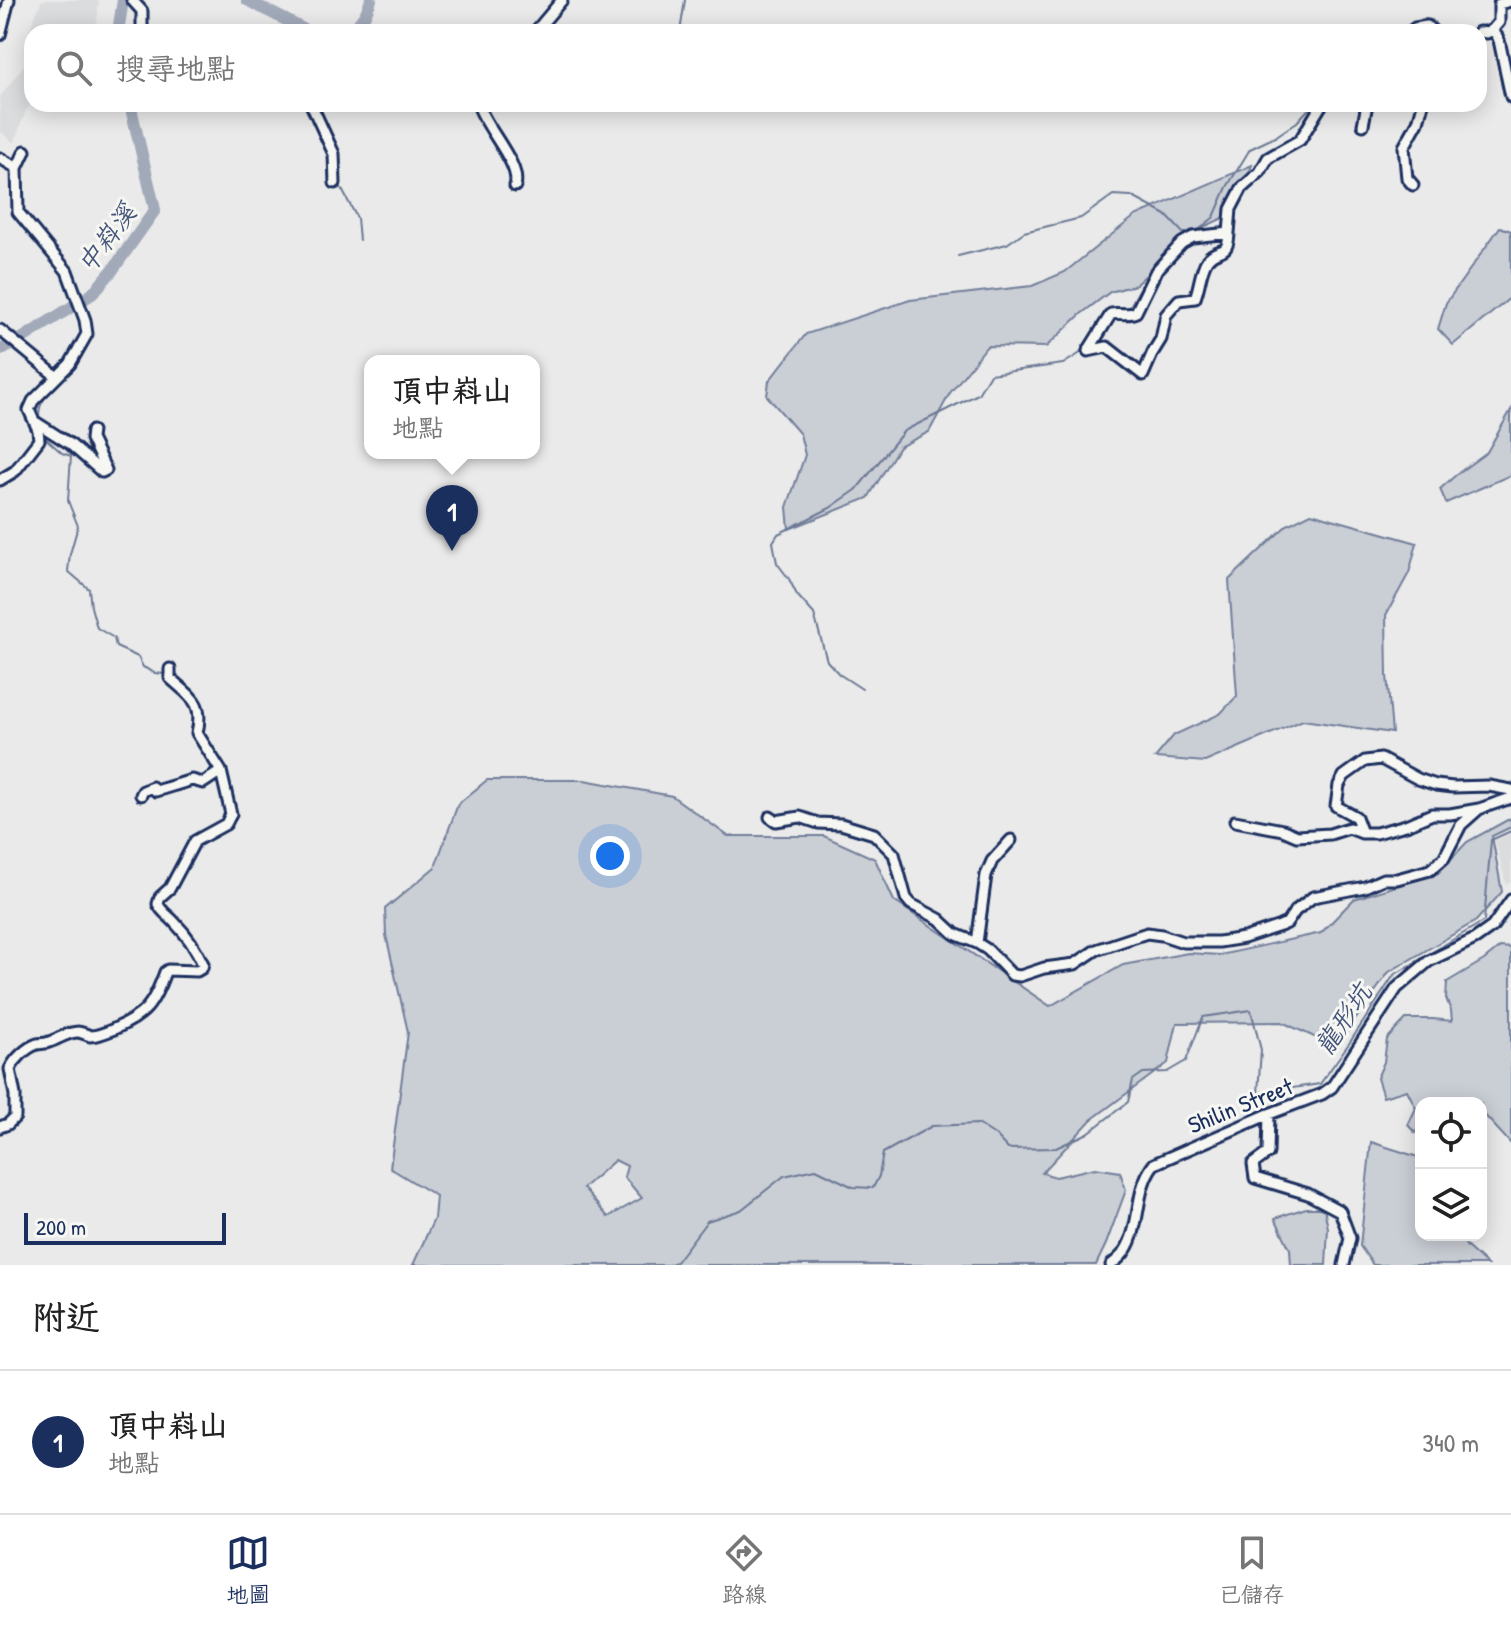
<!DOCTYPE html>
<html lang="zh-TW">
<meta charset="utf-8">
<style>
body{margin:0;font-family:"Patrick Hand","LXGW WenKai TC",sans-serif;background:#f2f2f2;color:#222}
.controls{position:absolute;right:24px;bottom:24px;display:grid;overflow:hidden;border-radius:16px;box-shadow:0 4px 20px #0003}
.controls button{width:72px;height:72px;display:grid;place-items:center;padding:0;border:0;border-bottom:2px solid #e0e0e0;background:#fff;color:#222;font:40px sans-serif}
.scale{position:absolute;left:24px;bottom:20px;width:202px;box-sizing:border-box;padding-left:8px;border:4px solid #1b2f5e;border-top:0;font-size:22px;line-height:28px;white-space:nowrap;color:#1b2f5e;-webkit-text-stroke:6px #f6f6f2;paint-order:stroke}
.you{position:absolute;left:610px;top:856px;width:28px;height:28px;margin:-20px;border:6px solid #fff;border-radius:50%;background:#1a73e8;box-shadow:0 0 0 12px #1a73e833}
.badge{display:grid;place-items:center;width:52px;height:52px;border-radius:50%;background:#1b2f5e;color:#fff;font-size:26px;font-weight:700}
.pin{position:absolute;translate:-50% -66px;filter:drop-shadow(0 2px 4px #0008)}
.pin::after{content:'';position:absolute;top:42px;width:28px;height:24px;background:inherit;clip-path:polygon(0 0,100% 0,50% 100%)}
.popup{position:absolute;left:364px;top:355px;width:176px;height:104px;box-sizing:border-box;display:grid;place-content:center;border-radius:16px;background:#fff;filter:drop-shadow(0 2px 6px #0005);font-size:26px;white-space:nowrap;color:#767676}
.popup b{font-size:30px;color:#222}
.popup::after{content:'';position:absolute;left:50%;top:100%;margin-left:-16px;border:16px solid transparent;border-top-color:#fff}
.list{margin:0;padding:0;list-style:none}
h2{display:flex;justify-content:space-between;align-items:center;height:104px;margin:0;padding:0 32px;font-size:34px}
h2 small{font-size:26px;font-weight:400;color:#767676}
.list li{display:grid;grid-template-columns:52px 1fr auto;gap:24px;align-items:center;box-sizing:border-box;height:144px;padding:0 32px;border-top:2px solid #e0e0e0}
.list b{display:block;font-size:30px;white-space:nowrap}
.list p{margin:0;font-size:26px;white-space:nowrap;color:#767676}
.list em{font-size:26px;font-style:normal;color:#767676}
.icon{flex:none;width:44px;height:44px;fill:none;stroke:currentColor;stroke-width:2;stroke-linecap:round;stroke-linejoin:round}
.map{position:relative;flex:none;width:1511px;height:1265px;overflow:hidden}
.search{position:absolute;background:#fff;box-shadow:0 4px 20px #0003;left:24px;right:24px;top:24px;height:88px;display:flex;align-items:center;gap:20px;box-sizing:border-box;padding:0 28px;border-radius:24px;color:#767676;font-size:30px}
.sheet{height:248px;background:#fff}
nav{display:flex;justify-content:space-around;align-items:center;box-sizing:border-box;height:112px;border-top:2px solid #e0e0e0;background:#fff;font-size:22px;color:#767676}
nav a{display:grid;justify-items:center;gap:4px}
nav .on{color:#1b2f5e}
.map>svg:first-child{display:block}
</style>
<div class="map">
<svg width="1511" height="1265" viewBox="0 0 1511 1265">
<rect width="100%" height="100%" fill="#e9eae9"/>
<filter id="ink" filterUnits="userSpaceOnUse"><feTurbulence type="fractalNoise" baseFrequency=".0125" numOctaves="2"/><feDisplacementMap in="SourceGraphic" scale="16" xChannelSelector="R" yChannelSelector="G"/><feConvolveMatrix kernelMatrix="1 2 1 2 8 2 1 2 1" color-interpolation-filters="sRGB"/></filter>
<g filter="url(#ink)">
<path fill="#dadcde" d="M 42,0 L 99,0 L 96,32 L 32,32 L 32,45 L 27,36 Z
M 32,55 L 32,102 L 26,110 L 14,143 L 0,131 L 0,97 Z
M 1511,833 L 1511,882 L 1506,884 L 1495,840 Z"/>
<path fill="#caced5" stroke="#727e9a" stroke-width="2" fill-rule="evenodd" d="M 1252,165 L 1234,213 L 1195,231 L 1135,285 L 1110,292 L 1081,314 L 1046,347 L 987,346 L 950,393 L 929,432 L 899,447 L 868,498 L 789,529 L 787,507 L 805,455 L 800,434 L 767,396 L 769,381 L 806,334 L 910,300 L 1032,286 L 1065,272 L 1135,216 Z
M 1500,227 L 1511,231 L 1511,297 L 1453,345 L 1438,329 L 1446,303 Z
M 1511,410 L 1511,475 L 1446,503 L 1440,489 L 1457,474 L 1487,452 Z
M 1311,513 L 1417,543 L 1409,573 L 1386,615 L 1387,675 L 1392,733 L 1303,720 L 1205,762 L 1155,758 L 1174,735 L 1220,714 L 1237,696 L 1229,580 L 1287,525 Z
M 487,780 L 584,780 L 672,796 L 728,836 L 824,836 L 875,859 L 894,901 L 1050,1006 L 1123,965 L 1188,953 L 1220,955 L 1321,933 L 1354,899 L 1438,873 L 1467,842 L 1511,818 L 1511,827 L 1492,836 L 1502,892 L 1476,921 L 1389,972 L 1336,1047 L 1282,1022 L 1177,1023 L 1168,1063 L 1091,1120 L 1042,1173 L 1056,1177 L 1095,1168 L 1120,1172 L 1126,1190 L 1106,1244 L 1096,1265 L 413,1265 L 434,1219 L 436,1196 L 390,1168 L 408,1032 L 386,935 L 385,909 L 435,867 L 458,804 ZM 615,1160 L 627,1166 L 624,1177 L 642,1198 L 608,1217 L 583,1188 Z
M 1500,947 L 1511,948 L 1511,1144 L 1481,1111 L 1481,1103 L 1421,1103 L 1421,1125 L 1415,1133 L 1408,1125 L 1416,1108 L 1407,1090 L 1383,1097 L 1377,1078 L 1384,1062 L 1387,1039 L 1406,1019 L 1433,1019 L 1452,1021 L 1451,1011 L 1446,998 L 1447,982 L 1484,960 Z
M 1371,1142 L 1421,1158 L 1421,1235 L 1463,1235 L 1466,1246 L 1487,1265 L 1373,1265 L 1360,1246 Z
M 1306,1208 L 1324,1208 L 1328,1228 L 1326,1265 L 1291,1265 L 1290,1249 L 1275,1218 Z"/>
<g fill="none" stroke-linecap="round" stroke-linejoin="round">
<path stroke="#6c7995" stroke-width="2" d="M 1416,23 L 1422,19 L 1432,20 L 1442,32
M 680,32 L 685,0
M 1467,32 L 1484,25 L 1488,27
M 1493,38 L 1502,87 L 1511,107
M 318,104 L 323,119
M 338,182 L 357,218 L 359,240
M 958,256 L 1007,244 L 1024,232 L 1081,218 L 1113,195 L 1131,196 L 1166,215 L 1184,234
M 14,347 L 51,380
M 40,421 C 36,405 46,395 58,385 L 56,384
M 43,436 L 62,453 L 71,456 L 68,501 L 78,526 L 70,554 L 68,571 L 89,589 L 91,607 L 97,628 L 114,638 L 116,647 L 138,657 L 143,667 L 155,673 L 164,674
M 862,689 L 839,674 L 827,661 L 814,614 L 797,595 L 789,579 L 777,563 L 773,542 L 778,534 L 830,508 L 856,490 L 904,431 L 978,394 L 990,374 L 1063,364 L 1079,354 L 1109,309 L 1116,307 L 1129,308 L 1153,265 L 1184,234 L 1199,230 L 1214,217 L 1227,187 L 1250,149 L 1275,137 L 1297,122 L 1313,104
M 197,698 L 202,704 L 203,717
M 668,1265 L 676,1262 L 707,1221 L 741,1210 L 784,1176 L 816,1169 L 853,1187 L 873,1188 L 879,1176 L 883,1153 L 932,1126 L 978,1124 L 995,1135 L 1008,1149 L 1056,1148 L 1088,1133 L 1128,1102 L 1133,1080 L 1143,1073 L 1167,1072 L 1186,1061 L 1203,1017 L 1251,1010 L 1261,1050 L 1258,1093 L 1320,1084 L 1350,1042 L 1394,975 L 1484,921 L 1491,840 L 1511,831"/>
<path stroke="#a2aaba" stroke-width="12" d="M 247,0 L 309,32
M 118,32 L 123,0
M 352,32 L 365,15 L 371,0
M 0,350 L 12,345 L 92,294 L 112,271 L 155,210 L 130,104"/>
<g stroke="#1b2f5e" stroke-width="15">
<path id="minor" d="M 132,0 L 142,11 L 142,32
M 1493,29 L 1499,22 L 1499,4 L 1511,1
M 535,32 L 562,0
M 1410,32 L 1415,28 L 1427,26 L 1433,32
M 1479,32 L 1487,33 L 1493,29 L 1499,40 L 1511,97
M 0,35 L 9,0
M 311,104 L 334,154 L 335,183
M 478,104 C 485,128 522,165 515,186
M 1363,125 L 1367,104
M 0,158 L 17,168 L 18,212 L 67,271 L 85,320 L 87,334 L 70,364 L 33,401 L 29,410 L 38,430 L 39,440 L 15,471 L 0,480
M 17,168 L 25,151
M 1413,185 L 1407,178 L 1404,147 L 1418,122 L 1423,104
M 0,330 L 57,377
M 1088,351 L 1111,314 C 1120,312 1128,316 1136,312 L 1156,271 L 1182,243 L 1193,237 L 1229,233 L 1231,209 L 1242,188 L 1260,172 L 1268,158 L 1300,140 L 1322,104
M 1088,351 L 1107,347 L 1143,375 L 1153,352 L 1161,339 L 1166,315 L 1179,300 L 1195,298 C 1200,286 1200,271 1207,260 C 1218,245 1228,259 1229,233
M 34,421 L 70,444 L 102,472 L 106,470 L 91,439 L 92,431
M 141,795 L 143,791 L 152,787 L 156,791 L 192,780 L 203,783 L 221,771
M 770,817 L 776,821 L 800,817 L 818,823 L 841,824 L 874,834 L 894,854 L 906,898 L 911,904 L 939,919 L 955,934 L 977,943 L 988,950 L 1012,975 L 1020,976 L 1044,968 L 1075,964 L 1096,950 L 1147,933 L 1162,935 L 1183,942 L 1219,942 L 1244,938 L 1280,926 L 1287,923 L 1295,911 L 1313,897 L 1365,887 L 1383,879 L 1397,879 L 1430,870 L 1444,858 L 1461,825 L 1479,809
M 1235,821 L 1283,830 L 1297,836 L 1330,834 L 1349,828 L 1362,833 L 1376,833 L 1406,825 L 1432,814 L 1450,814 L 1479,809 L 1511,798
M 1362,833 L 1356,817 L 1336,806 L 1339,785 L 1344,776 L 1365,761 L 1381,759 L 1418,779 L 1436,785 L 1453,787 L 1489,786 L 1511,790
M 977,943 L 986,875 L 992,861 L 1011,840
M 1269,1114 L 1268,1153 L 1253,1164 L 1255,1178 L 1308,1194 L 1340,1211 L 1350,1238 L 1344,1265
M 0,1127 L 8,1124 L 15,1117 L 15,1095 L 10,1069 C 15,1059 26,1048 37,1044 C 41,1043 45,1044 49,1042 C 59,1039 67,1032 78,1032 C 79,1032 89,1035 90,1036 C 98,1036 107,1032 114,1029 C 146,1015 153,1005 165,972 L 168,970 L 197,971 L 202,968 L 203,964 C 196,949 188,936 176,924 C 170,916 162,913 158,904 L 160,897 L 170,888 L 195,841 L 226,824 L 231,814 L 221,771 L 197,733 C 204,702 192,698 170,678 L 170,669
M 1111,1265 C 1116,1261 1122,1256 1125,1251 C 1142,1225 1134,1189 1154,1164 L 1269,1114 L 1322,1094 L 1332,1087 L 1397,988 L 1429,961 L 1475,939 L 1492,927 L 1511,900"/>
</g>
<use href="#minor" stroke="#f6f6f2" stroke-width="9"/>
</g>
</g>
<g text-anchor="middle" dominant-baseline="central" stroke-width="6" stroke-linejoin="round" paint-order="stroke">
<g font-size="24" fill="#1b2f5e" stroke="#f6f6f2">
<text transform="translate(1240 1105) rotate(-22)">Shilin Street</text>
</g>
<g font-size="26" font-style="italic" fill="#44547a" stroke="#f6f6f2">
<text transform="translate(106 238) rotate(-53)">中嵙溪</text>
<text transform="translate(1343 1019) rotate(-56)">龍形坑</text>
</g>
</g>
</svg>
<div class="controls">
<button><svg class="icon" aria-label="locate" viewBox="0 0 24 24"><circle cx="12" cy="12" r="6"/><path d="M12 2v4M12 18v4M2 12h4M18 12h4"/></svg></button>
<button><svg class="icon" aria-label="layers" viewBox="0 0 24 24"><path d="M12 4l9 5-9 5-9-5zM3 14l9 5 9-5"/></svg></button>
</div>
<div class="scale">200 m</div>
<div class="you"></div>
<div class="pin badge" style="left:452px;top:551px">1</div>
<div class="popup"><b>頂中嵙山</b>地點</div>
<div class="search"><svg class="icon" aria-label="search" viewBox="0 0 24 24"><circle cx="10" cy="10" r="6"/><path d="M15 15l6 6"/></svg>搜尋地點</div>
</div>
<section class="sheet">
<h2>附近<small></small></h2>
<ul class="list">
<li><span class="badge">1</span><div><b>頂中嵙山</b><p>地點</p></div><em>340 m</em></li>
</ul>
</section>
<nav>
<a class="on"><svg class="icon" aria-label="map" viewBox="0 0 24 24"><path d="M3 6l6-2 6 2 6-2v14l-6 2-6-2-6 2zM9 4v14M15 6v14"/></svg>地圖</a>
<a><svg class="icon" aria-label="directions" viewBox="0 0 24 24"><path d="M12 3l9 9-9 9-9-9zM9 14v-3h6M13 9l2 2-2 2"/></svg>路線</a>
<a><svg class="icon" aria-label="saved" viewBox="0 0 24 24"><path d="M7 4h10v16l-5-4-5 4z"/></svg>已儲存</a>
</nav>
